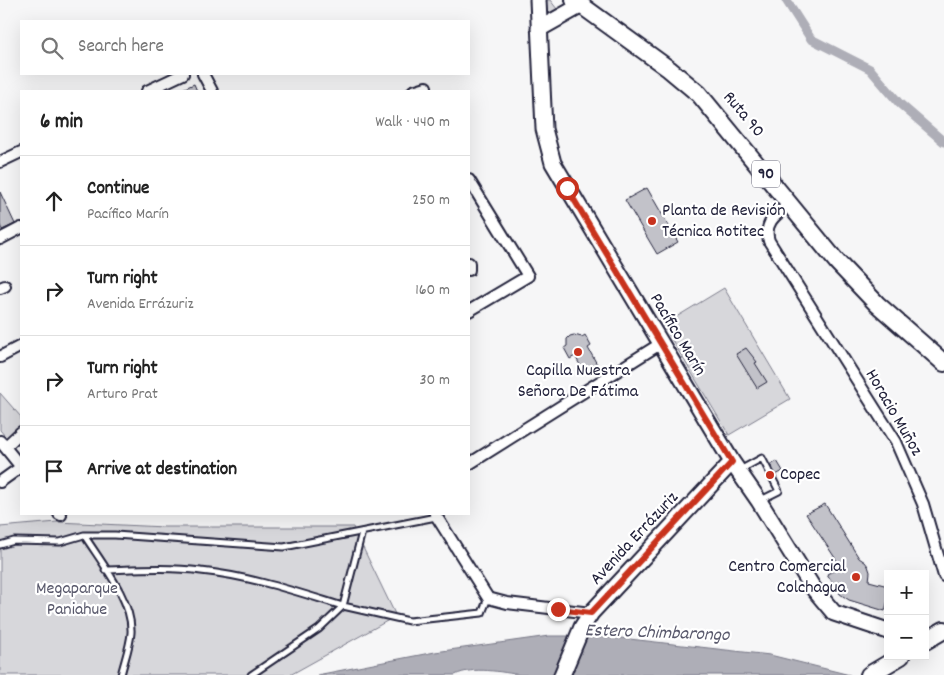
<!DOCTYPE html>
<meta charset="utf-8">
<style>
body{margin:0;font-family:Dekko,sans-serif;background:#f6f6f6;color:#222}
.controls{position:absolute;right:15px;bottom:15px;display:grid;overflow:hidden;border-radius:0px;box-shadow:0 5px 20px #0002}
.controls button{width:45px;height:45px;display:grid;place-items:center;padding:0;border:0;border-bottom:1px solid #e0e0e0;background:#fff;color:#222;font:25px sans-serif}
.stop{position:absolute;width:15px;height:15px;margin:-11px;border:4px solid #c8321e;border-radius:50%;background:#fff}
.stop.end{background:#c8321e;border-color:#fff;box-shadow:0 1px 5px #0008}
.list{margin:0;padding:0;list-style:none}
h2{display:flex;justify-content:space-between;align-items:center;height:65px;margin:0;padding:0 20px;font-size:21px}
h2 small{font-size:16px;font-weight:400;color:#767676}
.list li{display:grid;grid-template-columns:32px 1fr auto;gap:15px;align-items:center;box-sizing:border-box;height:90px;padding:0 20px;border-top:1px solid #e0e0e0}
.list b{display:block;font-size:19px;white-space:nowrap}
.list p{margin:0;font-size:16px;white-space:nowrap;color:#767676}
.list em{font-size:16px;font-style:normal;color:#767676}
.icon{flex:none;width:28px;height:28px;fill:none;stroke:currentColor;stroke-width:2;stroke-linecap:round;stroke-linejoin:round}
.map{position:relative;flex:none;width:944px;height:675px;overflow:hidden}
.search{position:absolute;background:#fff;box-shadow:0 5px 20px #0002;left:20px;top:20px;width:450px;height:55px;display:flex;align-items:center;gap:12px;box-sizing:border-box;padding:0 18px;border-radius:0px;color:#767676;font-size:19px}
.panel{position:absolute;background:#fff;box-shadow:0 5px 20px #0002;left:20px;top:90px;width:450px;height:425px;border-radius:0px}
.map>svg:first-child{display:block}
</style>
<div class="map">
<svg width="944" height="675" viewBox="0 0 944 675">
<rect width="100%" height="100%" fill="#f6f6f7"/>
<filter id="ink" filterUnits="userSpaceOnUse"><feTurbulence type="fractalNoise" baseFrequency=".02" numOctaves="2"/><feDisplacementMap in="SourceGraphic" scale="10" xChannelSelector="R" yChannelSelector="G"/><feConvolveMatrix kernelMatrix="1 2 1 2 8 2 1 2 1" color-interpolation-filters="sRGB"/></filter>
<g filter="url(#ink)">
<path fill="#d7d7db" stroke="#7c7c8b" d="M 542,0 L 550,0 L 557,9 L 543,17 Z
M 724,288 L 790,399 L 729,435 L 663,325 Z
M 0,393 L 21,417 L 21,430 L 9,441 L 0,430 Z
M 57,522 L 165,527 L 353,527 L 396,616 L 290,675 L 0,675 L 0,527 Z"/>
<path fill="#aeaeb7" stroke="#767685" d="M 549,636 L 603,636 L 770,655 L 850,675 L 521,675 C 502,672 473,666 455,675 L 317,675 L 435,652 Z"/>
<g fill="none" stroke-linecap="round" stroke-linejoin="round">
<path stroke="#aeaeb7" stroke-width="9" d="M 786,0 L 811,39 L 870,69 L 899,103 L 944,142"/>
</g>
<path fill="#c2c2c9" stroke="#22223b" d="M 194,84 L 197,91 L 178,91 Z
M 647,188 L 678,242 L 657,254 L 625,200 Z
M 0,192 L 15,224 L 2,230 L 0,225 Z
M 574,335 L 582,337 L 585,335 L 591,346 L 588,348 L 598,366 L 585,374 L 575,356 L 570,359 L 564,348 L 567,346 L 567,339 L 570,336 Z
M 746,348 L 757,362 L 755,363 L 767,382 L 757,388 L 736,354 Z
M 777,461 L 783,471 L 776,475 L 771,465 Z
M 825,504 L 859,558 L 865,562 L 868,566 L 870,572 L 869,581 L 888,586 L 888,600 L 885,611 L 849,600 L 840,594 L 827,574 L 841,567 L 806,514 Z"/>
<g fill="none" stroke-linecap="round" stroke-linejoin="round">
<g stroke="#22223b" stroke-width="9">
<path id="lane" d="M 740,470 L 762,458 L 779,491 L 761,500
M 362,532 L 343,606 L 409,621 L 482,613 L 488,598
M 0,545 L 14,541 L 60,542 L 84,535
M 105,570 C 138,569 169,567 201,571 C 250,576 297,592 343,606 L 319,629 L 251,675
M 121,675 C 124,662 130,646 131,633 C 133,601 101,562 84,535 L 115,535 L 284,547 L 436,517"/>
</g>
<g stroke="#22223b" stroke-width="14">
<path id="street" d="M 203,74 L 212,91
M 147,91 L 183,74
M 413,91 L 426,87
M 0,162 L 21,152
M 469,180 L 528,276 L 469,311
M 790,204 C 777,214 763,222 769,241 L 896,442 L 923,504 L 944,576
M 0,239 L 21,228
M 469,263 L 469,270
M 0,288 L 5,286
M 0,357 L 21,346
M 0,441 L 21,467
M 5,447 L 21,432
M 469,464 L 660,344
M 0,482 L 21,467
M 59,514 L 61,515
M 435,514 L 488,598 L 507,603 L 591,613"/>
</g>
<g stroke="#22223b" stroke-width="19">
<path id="secondary" d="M 538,0 L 544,129 L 553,163 L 732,462 L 759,501 L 813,588 L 834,613 L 888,631
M 539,29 L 580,6
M 562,675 L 582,627 L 591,613 L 732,462"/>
</g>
<g stroke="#22223b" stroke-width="20">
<path id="primary" d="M 574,0 L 669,69 L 699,94 L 837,262 L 877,304 L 944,363
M 925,641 L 944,630
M 869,675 L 901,656"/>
</g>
<use href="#lane" stroke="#fff" stroke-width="5"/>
<use href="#street" stroke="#fff" stroke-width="10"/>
<use href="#secondary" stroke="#fff" stroke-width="15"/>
<use href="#primary" stroke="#fff" stroke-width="16"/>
</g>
</g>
<g fill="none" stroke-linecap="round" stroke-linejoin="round" filter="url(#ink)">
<path stroke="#c8321e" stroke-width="6" d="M 558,609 L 591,613 L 732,462 L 567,188"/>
</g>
<g fill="#c8321e" stroke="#fff" stroke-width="2">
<circle cx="652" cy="221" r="5"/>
<circle cx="578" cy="352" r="5"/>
<circle cx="770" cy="475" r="5"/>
<circle cx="856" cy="577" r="5"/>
</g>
<g text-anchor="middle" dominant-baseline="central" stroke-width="4.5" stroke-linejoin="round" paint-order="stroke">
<rect fill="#fff" stroke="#646476" stroke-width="1" x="752" y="160.5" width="28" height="27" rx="4"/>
<g font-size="16" font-weight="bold" fill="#22223b">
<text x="766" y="174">90</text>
</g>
<g font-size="18" fill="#22223b" stroke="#fff">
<text transform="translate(743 115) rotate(50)">Ruta 90</text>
<text transform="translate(677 335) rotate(59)">Pacífico Marín</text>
<text transform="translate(893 413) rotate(60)">Horacio Muñoz</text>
<text transform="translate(635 539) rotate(-47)">Avenida Errázuriz</text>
</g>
<g font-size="18" fill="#22223b" stroke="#fff" text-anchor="start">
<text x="662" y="211">Planta de Revisión<tspan x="662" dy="21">Técnica Rotitec</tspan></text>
<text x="578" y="371" text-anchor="middle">Capilla Nuestra<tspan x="578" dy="21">Señora De Fátima</tspan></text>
<text x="780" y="475">Copec</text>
<text x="846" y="567" text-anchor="end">Centro Comercial<tspan x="846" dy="21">Colchagua</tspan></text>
</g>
<g font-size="18" fill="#58586b" stroke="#fff">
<text x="77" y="589">Megaparque<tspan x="77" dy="21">Paniahue</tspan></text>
</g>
<g font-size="19" font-style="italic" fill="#5a5a6d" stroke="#fff">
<text transform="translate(657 634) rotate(2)">Estero Chimbarongo</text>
</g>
</g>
</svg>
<div class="controls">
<button>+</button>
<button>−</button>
</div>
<div class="stop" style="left:567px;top:188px"></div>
<div class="stop end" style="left:558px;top:609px"></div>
<div class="search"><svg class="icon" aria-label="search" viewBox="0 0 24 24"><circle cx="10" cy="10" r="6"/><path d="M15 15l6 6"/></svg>Search here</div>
<section class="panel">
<h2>6 min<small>Walk · 440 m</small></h2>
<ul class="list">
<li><svg class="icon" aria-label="ahead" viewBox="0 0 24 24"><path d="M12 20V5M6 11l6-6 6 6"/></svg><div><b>Continue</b><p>Pacífico Marín</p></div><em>250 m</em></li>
<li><svg class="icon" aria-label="right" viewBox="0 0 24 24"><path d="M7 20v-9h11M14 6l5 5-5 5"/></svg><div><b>Turn right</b><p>Avenida Errázuriz</p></div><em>160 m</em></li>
<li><svg class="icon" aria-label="right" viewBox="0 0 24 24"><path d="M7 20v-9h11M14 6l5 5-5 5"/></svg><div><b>Turn right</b><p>Arturo Prat</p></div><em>30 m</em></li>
<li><svg class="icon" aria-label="arrive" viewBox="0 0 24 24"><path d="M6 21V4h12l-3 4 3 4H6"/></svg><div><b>Arrive at destination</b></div></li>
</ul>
</section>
</div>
